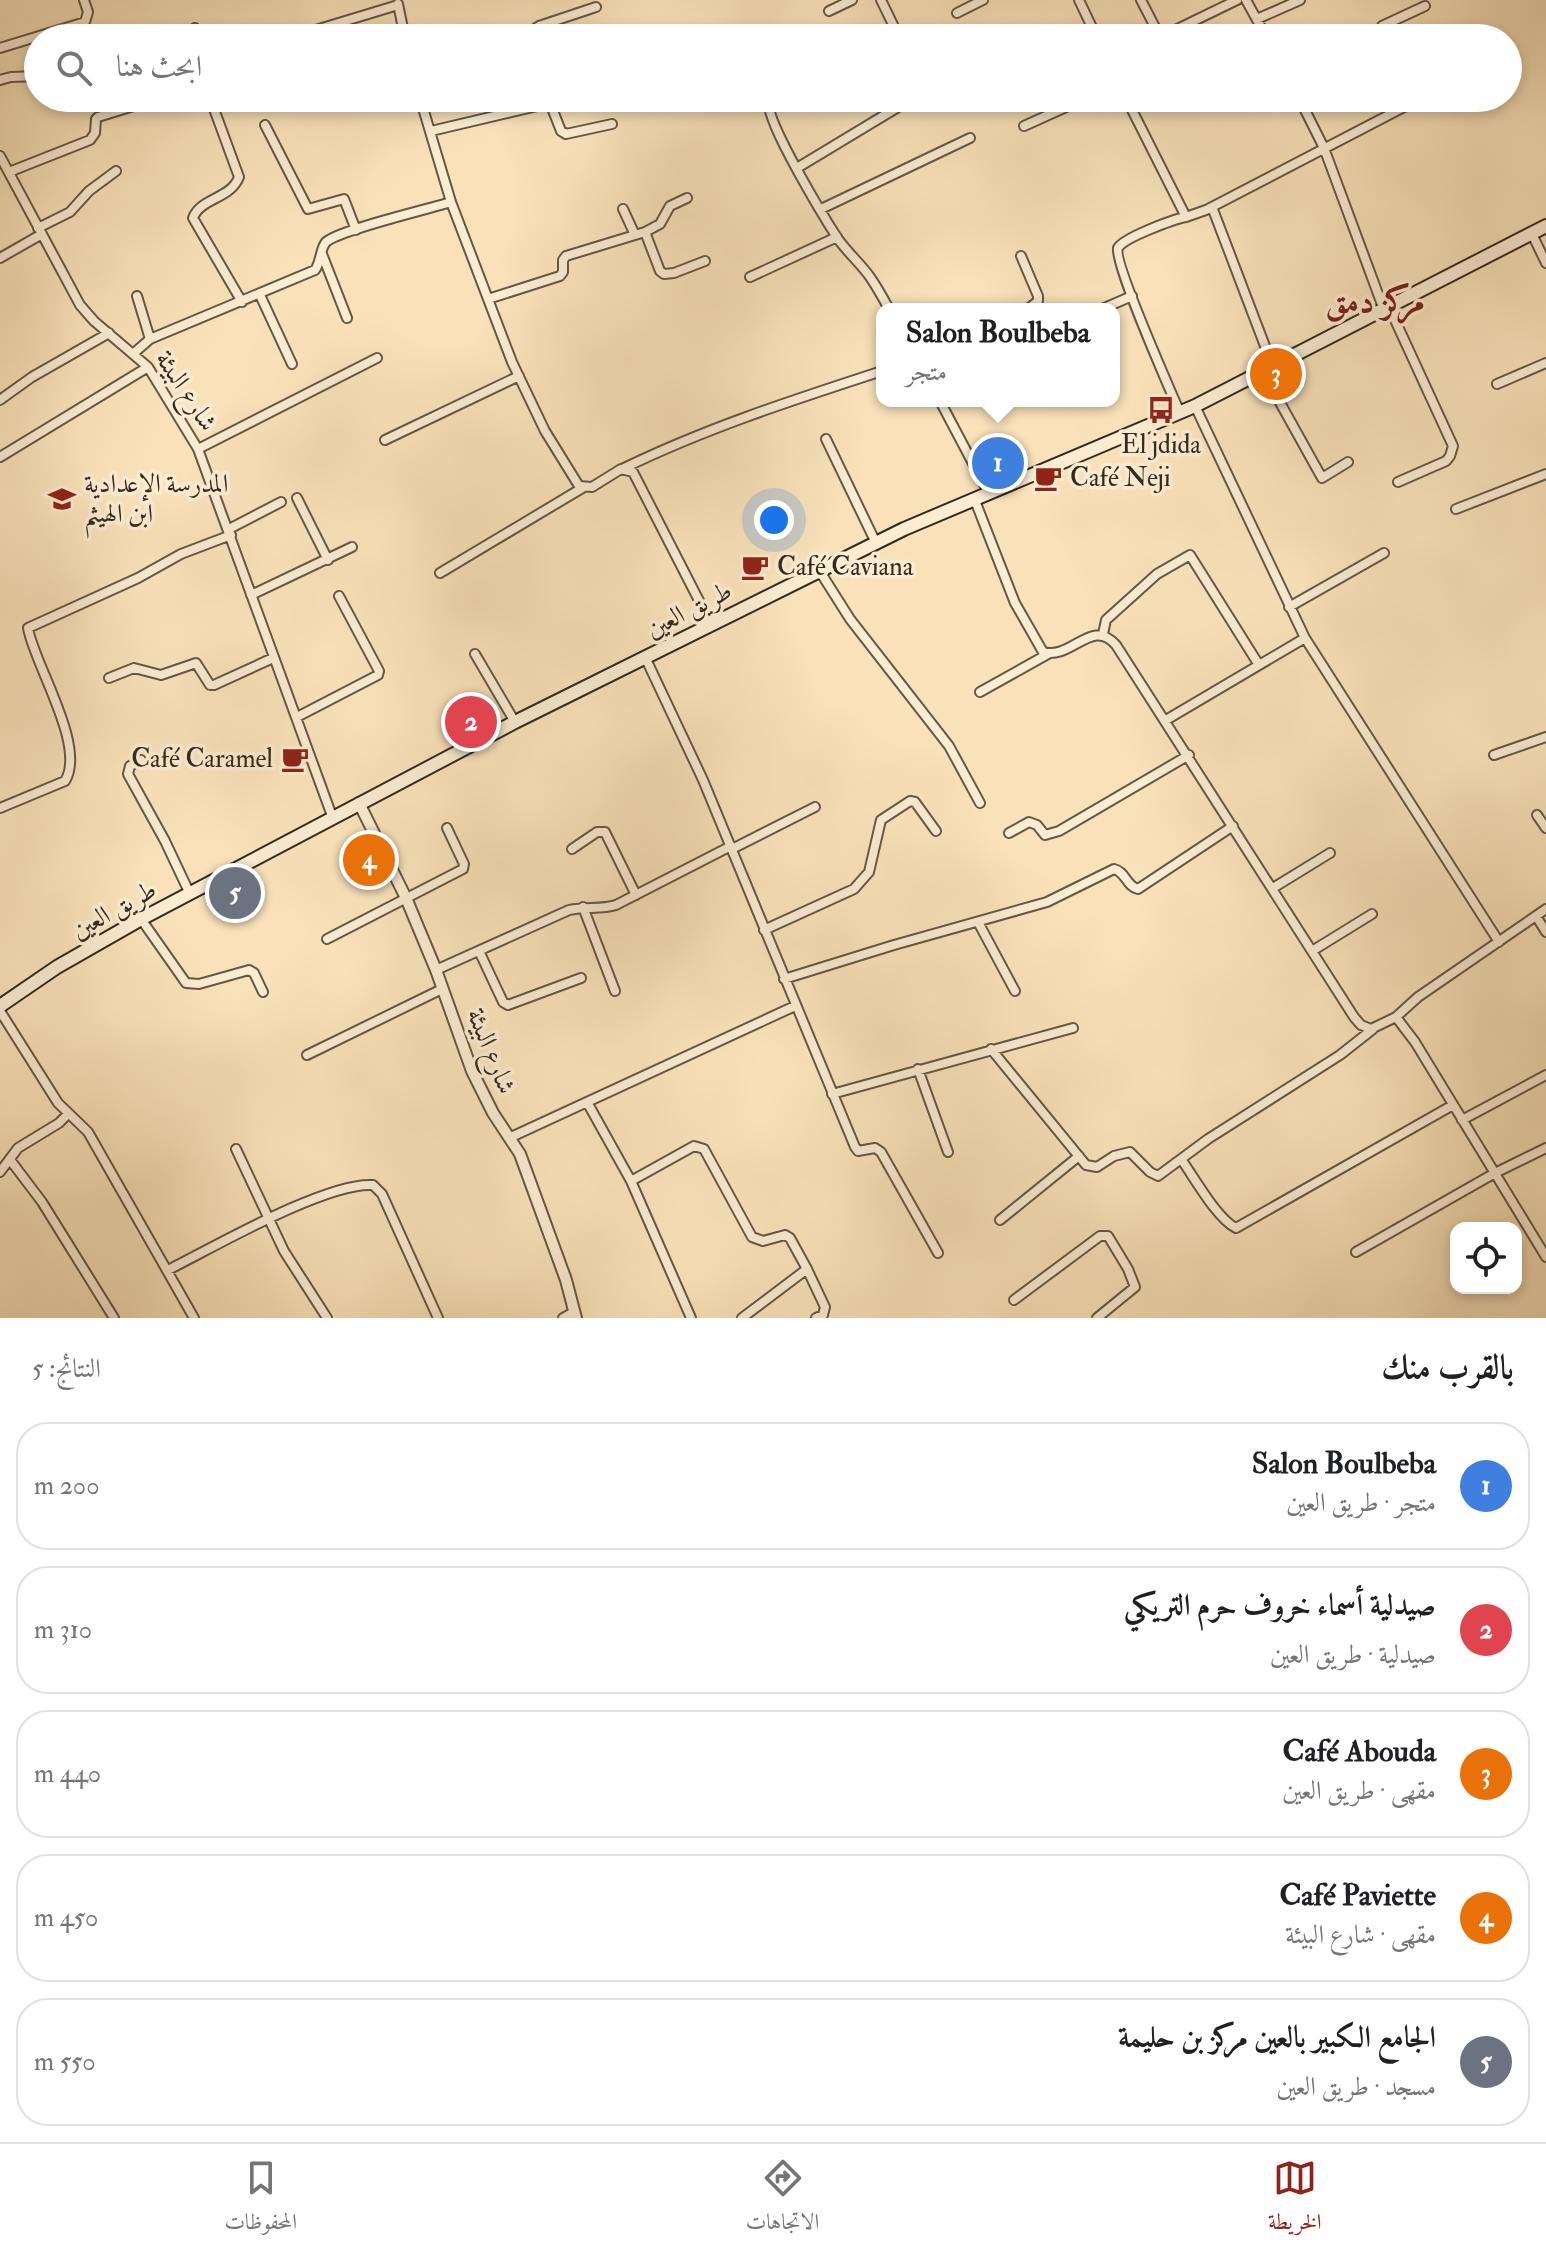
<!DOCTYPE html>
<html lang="ar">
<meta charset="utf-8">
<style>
body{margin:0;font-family:"IM FELL Double Pica",Amiri,serif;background:#f6f6f6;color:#202124;direction:rtl}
.controls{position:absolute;right:24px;bottom:24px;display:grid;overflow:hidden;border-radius:16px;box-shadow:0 4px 12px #0003}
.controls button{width:72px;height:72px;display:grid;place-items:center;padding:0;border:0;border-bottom:2px solid #e0e0e0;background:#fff;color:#202124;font:40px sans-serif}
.you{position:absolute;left:774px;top:520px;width:28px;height:28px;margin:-20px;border:6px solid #fff;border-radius:50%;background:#1a73e8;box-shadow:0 0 0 12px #1a73e833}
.badge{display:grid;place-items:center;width:52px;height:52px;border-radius:50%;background:#8f2418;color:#fff;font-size:26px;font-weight:700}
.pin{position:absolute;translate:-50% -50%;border:4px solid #fff;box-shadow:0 2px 8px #0006}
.popup{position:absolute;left:876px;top:303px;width:244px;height:104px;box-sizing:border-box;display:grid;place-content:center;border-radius:16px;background:#fff;filter:drop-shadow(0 2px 6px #0005);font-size:26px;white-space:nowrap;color:#757577}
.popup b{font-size:30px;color:#202124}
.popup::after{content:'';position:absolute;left:50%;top:100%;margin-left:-16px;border:16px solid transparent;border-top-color:#fff}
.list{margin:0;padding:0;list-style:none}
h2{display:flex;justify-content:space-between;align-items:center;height:104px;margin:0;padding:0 32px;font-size:34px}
h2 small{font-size:26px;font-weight:400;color:#757577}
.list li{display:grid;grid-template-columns:52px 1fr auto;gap:24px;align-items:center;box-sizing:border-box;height:128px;margin:0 16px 16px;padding:0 16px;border:2px solid #e0e0e0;border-radius:32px}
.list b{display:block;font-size:30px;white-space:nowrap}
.list p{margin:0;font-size:26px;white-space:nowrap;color:#757577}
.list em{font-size:26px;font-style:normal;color:#757577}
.icon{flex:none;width:44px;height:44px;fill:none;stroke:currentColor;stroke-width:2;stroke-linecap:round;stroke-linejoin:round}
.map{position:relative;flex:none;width:1546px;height:1318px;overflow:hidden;direction:ltr}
.search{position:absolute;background:#fff;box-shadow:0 4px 12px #0003;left:24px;right:24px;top:24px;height:88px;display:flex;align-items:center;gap:20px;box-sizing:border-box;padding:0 28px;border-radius:44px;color:#757577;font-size:30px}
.sheet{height:824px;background:#fff}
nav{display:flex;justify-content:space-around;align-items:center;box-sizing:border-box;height:112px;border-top:2px solid #e0e0e0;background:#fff;font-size:22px;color:#757577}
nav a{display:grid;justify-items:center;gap:4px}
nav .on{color:#8f2418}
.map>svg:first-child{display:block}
</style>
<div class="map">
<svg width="1546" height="1318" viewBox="0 0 1546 1318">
<rect width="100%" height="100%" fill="#f9e2ba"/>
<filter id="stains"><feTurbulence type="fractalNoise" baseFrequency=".0025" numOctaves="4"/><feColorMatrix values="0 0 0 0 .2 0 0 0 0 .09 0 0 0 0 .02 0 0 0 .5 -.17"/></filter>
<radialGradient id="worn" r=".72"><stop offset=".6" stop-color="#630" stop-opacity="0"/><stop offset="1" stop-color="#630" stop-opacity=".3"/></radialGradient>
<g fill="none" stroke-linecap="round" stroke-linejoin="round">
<g stroke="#645846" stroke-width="12">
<path id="minor" d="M 881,0 L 896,31 L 888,38
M 1079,0 L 1097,38
M 1141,0 L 1157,31 L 1165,35 L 1237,0
M 1246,0 L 1267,38
M 398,4 L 405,38
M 829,11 L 852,0
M 957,13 L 983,0
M 1257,19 L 1300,0
M 195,28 L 197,38
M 289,38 L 398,5
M 532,38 L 533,30 L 539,26 L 596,7
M 1384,38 L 1381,31 L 1382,26 L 1425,6
M 0,48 L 85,22 L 88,12 L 84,0
M 0,80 L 11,77 L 38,76
M 210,98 L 239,177 C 231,199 200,198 193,218 L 242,302
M 420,98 L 451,202 L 512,362 L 545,431 L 579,486 L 592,487 L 621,469 L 633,472 L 711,624
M 776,98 L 769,103 C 766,122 825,219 838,239 C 848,253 861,264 870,277 C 877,287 883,298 889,309
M 1126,98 L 1186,217 C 1174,219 1123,238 1118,248 C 1113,261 1171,392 1180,413
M 1299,98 L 1324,148 L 1384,310
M 265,125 L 308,209 L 344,199 L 356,230
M 1024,126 L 1086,98
M 431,131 L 550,103 L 561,131 L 566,134 L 612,124
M 0,156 L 80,305 L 94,321 L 148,367 L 198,449 L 332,816
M 797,168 L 913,98
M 9,172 L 90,140 L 95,133 L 96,119 L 98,117 L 137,105
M 1212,207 L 1273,367
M 821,209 L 970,138
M 1186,217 L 1206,210 L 1408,105 L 1412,98
M 38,228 L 70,212 L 89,191 L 116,171
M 645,232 L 660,224 L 670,206 L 687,198
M 1532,234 L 1546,263
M 635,235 L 645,232 L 660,271 L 664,274 L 674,273 L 705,261
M 322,254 L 347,318
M 1021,256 L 1038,296 L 1038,301 L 1028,309
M 0,258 L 42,234
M 750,277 L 837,237
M 260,295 L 292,364
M 137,296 L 150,339
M 488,299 L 560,276 L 563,272 L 563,260 L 566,256 L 635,235 L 623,209
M 1389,307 L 1453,446 L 1450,456 L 1446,461 L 1398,482
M 1102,309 L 1132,296
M 134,353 L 150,339 L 315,270 C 321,262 320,249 326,242 C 339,230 429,209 451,202
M 1263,372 L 1322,478 L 1348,462
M 1497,384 L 1546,363
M 0,400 L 32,377 L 109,333
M 940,401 L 988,492
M 1195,406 L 1305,638 L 1499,942
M 826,439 L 876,543
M 385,440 L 519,376
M 198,449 L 377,358
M 0,457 L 148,367
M 622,469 C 706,428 793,400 882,371
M 297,498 L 328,560
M 974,498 L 1015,603 L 1043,652 C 1072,660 1092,617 1116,645 L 1354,1017 L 1361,1025 L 1371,1029 L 1396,1017 L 1415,1042 L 1546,1257
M 1456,509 L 1546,474
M 229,529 L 281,502
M 819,570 L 850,619 L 949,746 L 980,803
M 440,573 L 584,487
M 251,595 L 352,547
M 1289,607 L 1384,553
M 1103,634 L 1106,620 L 1157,574 L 1190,555 L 1259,665
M 475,654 L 515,722
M 645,657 L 703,780 L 855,1147 L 858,1151 L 875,1148 L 881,1152 L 938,1253
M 109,678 L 134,668 L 161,675 L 196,663 L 210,685 L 214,685 L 273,658
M 980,692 L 1048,654
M 297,717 L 378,675 L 379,671 L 339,596
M 1166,720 L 1305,638
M 1494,755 L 1546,737
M 141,760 L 130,766 L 128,774 L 165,841 L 190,894
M 0,808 L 65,781 C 87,746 33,662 28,628 L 138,578 L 181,554 L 231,535
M 1537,815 L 1546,828
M 1009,833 L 1029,822 L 1037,825 L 1045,835 L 1059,831 L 1189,755
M 572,849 L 597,832 L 605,832 L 636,895
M 732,849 L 815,807
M 1273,888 L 1330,853
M 583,907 L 615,991
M 1536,916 L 1546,932
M 141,919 L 186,983 L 199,984 L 249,970 L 254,973 L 263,992
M 978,922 L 1015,991
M 764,930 L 854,889 L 869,872 L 881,820 L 910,801 L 915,802 L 936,831
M 327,939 L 463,869 L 464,864 L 447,828
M 479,951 L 503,1002 L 508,1005 L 581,978
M 1312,951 L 1372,914
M 436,970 L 569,910 C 586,906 600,910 616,905 L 731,846
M 784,979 L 894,945 L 1047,902 L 1114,869 C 1126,872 1126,886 1138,889 L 1233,826
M 0,1011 L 58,1103 L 88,1132 L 194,1318
M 1396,1017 L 1418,997 L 1546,909
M 991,1049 L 1086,1165 L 1097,1167 L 1114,1156 L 1130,1152 L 1150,1172 L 1158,1176 L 1208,1139 L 1340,1055 L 1373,1029
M 307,1055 L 442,989
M 918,1069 L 948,1152
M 832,1094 L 1073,1028
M 587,1102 L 631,1181
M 1462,1120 L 1546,1075
M 509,1138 L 795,1006
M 236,1149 L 284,1251 L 327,1318
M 1181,1159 C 1194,1177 1217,1219 1236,1228 L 1453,1105
M 11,1161 L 42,1202 L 114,1318
M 0,1172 L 18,1148 L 59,1123 L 68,1114
M 1000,1220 L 1079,1156
M 1356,1252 L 1495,1173 L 1546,1148
M 168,1270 C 214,1247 326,1182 373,1185 L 382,1194 L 438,1318
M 1014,1300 L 1100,1236 L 1108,1236 L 1128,1269 L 1135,1287 L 1097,1318
M 563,1318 L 574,1312
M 691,1318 L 631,1181 L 694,1146 L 704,1149 L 752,1237 L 763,1241 L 785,1235 L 790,1238 L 807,1269
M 742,1318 L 807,1269 L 825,1307 L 823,1315 L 816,1318"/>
</g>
<g stroke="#645846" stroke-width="14">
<path id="tertiary" d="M 359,803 L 406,898 L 436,970 L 472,1071 L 493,1113 L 520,1154 L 566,1280 L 576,1318"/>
</g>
<g stroke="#332a1f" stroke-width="16">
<path id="secondary" d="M 0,1006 L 57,967 L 141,919 L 515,722 L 904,529 L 1195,406 L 1546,226"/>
</g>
<use href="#minor" stroke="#fbecd2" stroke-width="8"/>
<use href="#tertiary" stroke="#fbecd2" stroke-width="10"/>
<use href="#secondary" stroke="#fbecd2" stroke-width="12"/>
</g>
<defs>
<g id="bus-bare" transform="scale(2.16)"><path d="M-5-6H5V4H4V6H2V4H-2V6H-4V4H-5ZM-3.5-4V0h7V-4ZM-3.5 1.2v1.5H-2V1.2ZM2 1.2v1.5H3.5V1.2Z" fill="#8f2418" stroke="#fbecd2" stroke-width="2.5" paint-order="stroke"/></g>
<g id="cafe-bare" transform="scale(2.16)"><path d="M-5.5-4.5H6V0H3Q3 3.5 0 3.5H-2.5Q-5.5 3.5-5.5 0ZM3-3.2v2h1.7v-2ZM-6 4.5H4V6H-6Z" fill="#8f2418" stroke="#fbecd2" stroke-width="2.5" paint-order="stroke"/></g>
<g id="school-bare" transform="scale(2.16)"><path d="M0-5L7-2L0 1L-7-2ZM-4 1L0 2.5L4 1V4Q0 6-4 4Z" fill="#8f2418" stroke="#fbecd2" stroke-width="2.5" paint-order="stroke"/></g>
</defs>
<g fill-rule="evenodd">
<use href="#bus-bare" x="1161" y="410"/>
<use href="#cafe-bare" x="1048" y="478"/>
<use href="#school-bare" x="62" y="499"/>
<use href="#cafe-bare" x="755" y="567"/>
<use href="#cafe-bare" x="295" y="759"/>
</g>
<g text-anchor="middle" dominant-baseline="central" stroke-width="7" stroke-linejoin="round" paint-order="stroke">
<g font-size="26" fill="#332a1f" stroke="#fbecd2">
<text transform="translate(186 391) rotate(57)">شارع البيئة</text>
<text transform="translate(689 610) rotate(-27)">طريق العين</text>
<text transform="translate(114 910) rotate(-29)">طريق العين</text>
<text transform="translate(491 1051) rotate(68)">شارع البيئة</text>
</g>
<g font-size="26" fill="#332a1f" stroke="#fbecd2" text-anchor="start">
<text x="1161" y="445" text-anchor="middle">El jdida</text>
<text x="1070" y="478">Café Neji</text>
<text x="84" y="484">المدرسة الإعدادية<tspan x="84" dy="30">ابن الهيثم</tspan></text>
<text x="777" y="567">Café Caviana</text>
<text x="273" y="759" text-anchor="end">Café Caramel</text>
</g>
<g font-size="34" font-weight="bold" fill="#7a1f14" stroke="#fbecd2">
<text x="1375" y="301">مركز دمق</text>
</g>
</g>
<rect width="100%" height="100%" filter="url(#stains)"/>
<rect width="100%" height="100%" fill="url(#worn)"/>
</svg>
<div class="controls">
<button><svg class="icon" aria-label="locate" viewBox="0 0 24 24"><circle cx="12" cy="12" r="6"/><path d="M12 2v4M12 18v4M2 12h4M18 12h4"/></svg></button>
</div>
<div class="you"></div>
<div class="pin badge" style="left:998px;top:463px;background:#3f7fe0">1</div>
<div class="popup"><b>Salon Boulbeba</b>متجر</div>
<div class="pin badge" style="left:471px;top:722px;background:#e0444e">2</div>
<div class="pin badge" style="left:1276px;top:374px;background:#e8710a">3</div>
<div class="pin badge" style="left:369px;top:860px;background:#e8710a">4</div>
<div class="pin badge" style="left:235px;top:893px;background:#6b7280">5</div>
<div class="search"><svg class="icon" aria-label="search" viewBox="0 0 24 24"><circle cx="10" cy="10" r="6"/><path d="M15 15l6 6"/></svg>ابحث هنا</div>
</div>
<section class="sheet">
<h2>بالقرب منك<small>النتائج: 5</small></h2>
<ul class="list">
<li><span class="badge" style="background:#3f7fe0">1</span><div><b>Salon Boulbeba</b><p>متجر · طريق العين</p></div><em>200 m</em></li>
<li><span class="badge" style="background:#e0444e">2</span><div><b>صيدلية أسماء خروف حرم التريكي</b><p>صيدلية · طريق العين</p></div><em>310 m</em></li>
<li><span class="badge" style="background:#e8710a">3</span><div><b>Café Abouda</b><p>مقهى · طريق العين</p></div><em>440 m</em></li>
<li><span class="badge" style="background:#e8710a">4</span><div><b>Café Paviette</b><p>مقهى · شارع البيئة</p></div><em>450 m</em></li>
<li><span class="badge" style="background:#6b7280">5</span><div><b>الجامع الكبير بالعين مركز بن حليمة</b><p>مسجد · طريق العين</p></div><em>550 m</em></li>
</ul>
</section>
<nav>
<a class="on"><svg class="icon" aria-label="map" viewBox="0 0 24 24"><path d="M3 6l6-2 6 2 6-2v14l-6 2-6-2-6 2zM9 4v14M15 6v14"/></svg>الخريطة</a>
<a><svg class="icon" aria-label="directions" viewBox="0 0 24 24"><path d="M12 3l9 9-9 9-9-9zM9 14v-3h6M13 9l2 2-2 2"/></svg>الاتجاهات</a>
<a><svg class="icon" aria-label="saved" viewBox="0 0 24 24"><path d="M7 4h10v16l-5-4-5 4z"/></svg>المحفوظات</a>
</nav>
